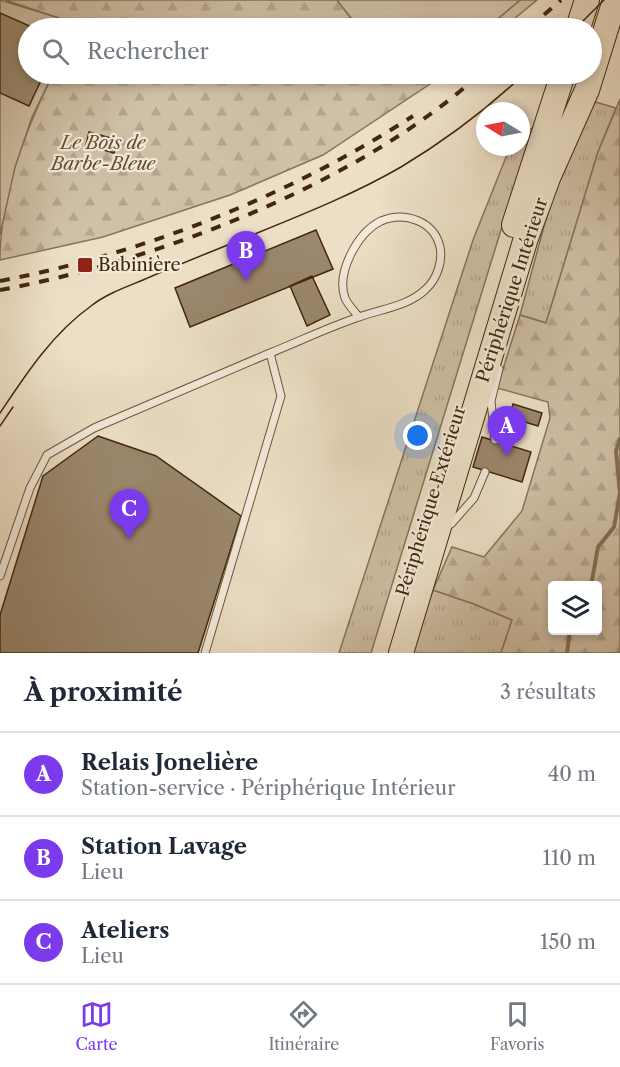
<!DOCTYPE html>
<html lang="fr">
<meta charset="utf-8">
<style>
body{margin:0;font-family:"Libre Caslon Text",serif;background:#f6f6f7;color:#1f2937}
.controls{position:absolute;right:18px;bottom:18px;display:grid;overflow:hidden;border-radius:6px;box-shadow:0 3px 9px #0003}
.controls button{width:54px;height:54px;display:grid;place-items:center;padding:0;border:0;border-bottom:2px solid #e0e1e3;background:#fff;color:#1f2937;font:30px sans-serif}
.compass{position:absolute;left:476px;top:102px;width:54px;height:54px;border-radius:50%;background:#fff;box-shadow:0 3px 9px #0003;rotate:280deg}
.you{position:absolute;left:418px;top:436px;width:21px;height:21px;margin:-15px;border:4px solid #fff;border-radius:50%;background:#1a73e8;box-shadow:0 0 0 9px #1a73e833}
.badge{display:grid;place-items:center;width:39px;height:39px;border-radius:50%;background:#7c3aed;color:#fff;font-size:20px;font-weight:700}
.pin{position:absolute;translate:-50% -50px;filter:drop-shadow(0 2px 3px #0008)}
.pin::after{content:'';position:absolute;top:32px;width:21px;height:18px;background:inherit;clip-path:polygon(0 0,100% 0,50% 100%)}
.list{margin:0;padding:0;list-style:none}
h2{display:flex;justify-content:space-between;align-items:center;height:78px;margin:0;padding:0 24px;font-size:26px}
h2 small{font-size:20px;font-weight:400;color:#747a83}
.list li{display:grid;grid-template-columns:39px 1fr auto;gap:18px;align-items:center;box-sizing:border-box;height:84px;padding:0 24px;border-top:2px solid #e0e1e3}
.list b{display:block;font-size:22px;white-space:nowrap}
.list p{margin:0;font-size:20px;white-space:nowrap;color:#747a83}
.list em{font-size:20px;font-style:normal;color:#747a83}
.icon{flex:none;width:33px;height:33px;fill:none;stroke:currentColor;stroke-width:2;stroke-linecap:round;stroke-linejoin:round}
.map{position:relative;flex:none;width:620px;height:653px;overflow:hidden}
.search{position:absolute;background:#fff;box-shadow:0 3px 9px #0003;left:18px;right:18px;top:18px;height:66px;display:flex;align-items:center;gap:15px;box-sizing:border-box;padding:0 21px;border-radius:33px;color:#747a83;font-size:22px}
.sheet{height:330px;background:#fff}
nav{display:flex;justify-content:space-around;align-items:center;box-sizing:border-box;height:84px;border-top:2px solid #e0e1e3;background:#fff;font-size:16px;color:#747a83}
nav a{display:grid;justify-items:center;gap:3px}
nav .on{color:#7c3aed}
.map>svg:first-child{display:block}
</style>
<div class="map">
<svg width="620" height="653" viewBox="0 0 620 653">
<defs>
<pattern id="grass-tufts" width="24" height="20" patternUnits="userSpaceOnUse" patternTransform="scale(1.5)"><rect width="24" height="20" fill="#cfc0a6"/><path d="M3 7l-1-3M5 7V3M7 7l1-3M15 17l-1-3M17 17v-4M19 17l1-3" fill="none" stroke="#b3a58e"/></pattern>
<pattern id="forest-firs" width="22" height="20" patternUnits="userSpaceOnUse" patternTransform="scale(1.5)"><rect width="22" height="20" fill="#cfc0a6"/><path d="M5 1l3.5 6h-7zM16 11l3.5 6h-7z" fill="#b3a58e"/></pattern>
</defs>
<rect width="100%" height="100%" fill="#ecdfc6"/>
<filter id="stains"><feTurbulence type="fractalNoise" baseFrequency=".00333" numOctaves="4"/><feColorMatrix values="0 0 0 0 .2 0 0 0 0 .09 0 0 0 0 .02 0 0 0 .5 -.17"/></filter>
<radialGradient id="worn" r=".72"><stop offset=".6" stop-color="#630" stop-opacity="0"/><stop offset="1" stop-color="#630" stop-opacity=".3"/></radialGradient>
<path fill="url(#grass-tufts)" stroke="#887459" stroke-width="1.5" d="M 592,101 L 616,108 L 598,152 L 546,323 L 520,315 L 546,219 L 559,181 Z
M 521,128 L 532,129 L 371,653 L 339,653 L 473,240 L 510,147 L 521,147 Z
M 433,590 L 474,604 L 512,620 L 501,653 L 411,653 Z"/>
<path fill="url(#forest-firs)" stroke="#887459" stroke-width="1.5" fill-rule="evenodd" d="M 5,0 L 337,0 L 358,28 L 73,28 L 74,23 Z
M 520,0 L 537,0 L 503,28 L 487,28 Z
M 53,74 L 445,74 L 323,155 L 230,195 L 103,237 L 0,260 C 0,194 25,132 53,74 Z
M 620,99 L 620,653 L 501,653 L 512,620 L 474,604 L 433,590 L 452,547 L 484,557 L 522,511 L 550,418 L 548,402 L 497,388 L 520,315 L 546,323 L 598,152 ZM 552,586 L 598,586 L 598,630 L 552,630 Z"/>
<path fill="#cfc0a6" stroke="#887459" stroke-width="1.5" d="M 0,0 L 75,23 L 73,28 L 28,28 L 28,74 L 53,74 L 32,117 L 15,167 L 0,235 Z
M 337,0 L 520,0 L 487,28 L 359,28 Z"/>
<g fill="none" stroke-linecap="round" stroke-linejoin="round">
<path stroke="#857056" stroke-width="4" d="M 591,586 L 598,547 L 614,527 L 620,493 L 616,451 L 620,439
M 567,653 L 570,630"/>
</g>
<path fill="#9a876d" stroke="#42270c" stroke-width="1.5" d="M 0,13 L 34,28 L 28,28 L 28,74 L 44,74 L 29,106 L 0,93 Z
M 89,132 L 118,140 L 114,153 L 86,145 Z
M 316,230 L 333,269 L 190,327 L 175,288 Z
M 312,276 L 330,315 L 307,326 L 290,286 Z
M 513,404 L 542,413 L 538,426 L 509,417 Z
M 98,436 L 156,456 L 241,516 L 198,653 L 0,653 L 0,615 L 43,476 Z
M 482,437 L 531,452 L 522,482 L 473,467 Z"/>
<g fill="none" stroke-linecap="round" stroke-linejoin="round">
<g stroke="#6c553a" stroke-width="9">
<path id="service" d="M 270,353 C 300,341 329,327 359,317 C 381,309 409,306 426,289 C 437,279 443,261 440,247 C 434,221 405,211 381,221 C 357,233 336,273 345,298 C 348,305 354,311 359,317
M 495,440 L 491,401 L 499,369
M 451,524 L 474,498 L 485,472
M 0,576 L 30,488 L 47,455 L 94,428 L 270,353 L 281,396 L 205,653"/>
</g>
<g stroke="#42270c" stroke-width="26">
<path id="trunk" d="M 578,28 L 587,0
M 514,225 L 563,74
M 401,653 L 526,238 L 548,178 L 587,90 L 615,0"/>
</g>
<use href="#service" stroke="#f3eada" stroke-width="7"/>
<use href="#trunk" stroke="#ecdfc6" stroke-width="24"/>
<path stroke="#42270c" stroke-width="1.5" d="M 576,28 L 604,0
M 0,413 C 26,374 52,334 91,306 C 106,294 126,287 143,280 C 175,266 208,253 240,240 C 294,218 351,196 401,167 C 446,140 487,109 524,74
M 0,426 L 13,407"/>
<path stroke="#42270c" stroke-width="4" stroke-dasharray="10 10" stroke-linecap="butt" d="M 529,28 L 561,0
M 0,281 C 145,253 289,196 413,116
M 0,290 C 158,261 360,183 480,74"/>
</g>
<rect fill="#8f2418" stroke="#f3eada" stroke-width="2" x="77" y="257" width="16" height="16" rx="3"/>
<g text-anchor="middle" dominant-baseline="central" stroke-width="4.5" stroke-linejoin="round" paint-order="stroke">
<g font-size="18" font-style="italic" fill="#654d32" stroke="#f3eada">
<text x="103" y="143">Le Bois de<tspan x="103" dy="21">Barbe-Bleue</tspan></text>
</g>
<g font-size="18" fill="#42270c" stroke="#f3eada" text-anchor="start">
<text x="98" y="265">Babinière</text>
</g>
<g font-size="18" fill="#42270c" stroke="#f3eada">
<text transform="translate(512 290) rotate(-72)">Périphérique Intérieur</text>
<text transform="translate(431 501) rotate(-73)">Périphérique Extérieur</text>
</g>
</g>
<rect width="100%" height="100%" filter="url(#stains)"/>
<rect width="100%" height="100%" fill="url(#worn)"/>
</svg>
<div class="controls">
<button><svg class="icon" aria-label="layers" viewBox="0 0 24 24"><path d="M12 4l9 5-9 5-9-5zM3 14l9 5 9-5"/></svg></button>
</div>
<svg class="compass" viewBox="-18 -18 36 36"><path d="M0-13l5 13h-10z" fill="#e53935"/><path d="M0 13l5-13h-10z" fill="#747a83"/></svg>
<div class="you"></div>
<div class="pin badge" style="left:507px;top:456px">A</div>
<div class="pin badge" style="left:246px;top:281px">B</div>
<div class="pin badge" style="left:129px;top:539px">C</div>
<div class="search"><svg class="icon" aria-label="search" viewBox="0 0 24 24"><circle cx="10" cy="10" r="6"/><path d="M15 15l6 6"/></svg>Rechercher</div>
</div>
<section class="sheet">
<h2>À proximité<small>3 résultats</small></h2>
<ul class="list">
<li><span class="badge">A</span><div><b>Relais Jonelière</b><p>Station-service · Périphérique Intérieur</p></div><em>40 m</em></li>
<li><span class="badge">B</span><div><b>Station Lavage</b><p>Lieu</p></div><em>110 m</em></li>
<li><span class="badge">C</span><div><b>Ateliers</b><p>Lieu</p></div><em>150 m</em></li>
</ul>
</section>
<nav>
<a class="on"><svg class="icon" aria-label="map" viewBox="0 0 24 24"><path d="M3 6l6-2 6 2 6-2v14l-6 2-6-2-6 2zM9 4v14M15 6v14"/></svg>Carte</a>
<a><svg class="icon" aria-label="directions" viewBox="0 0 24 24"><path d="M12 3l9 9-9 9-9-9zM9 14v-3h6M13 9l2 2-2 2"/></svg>Itinéraire</a>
<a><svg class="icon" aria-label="saved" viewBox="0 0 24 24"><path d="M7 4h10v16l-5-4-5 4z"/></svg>Favoris</a>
</nav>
